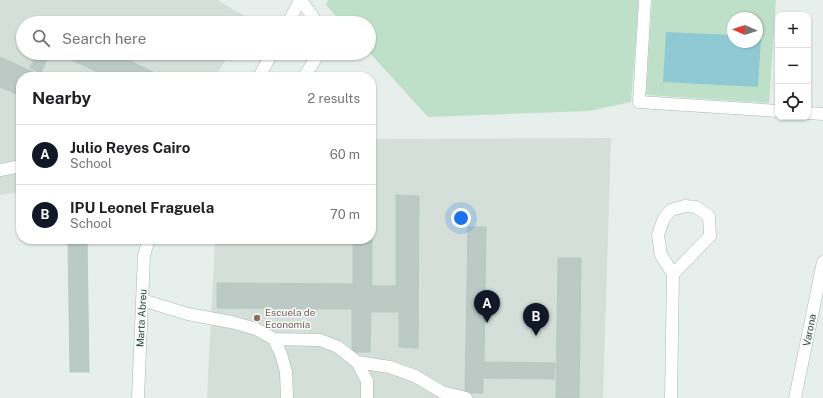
<!DOCTYPE html>
<meta charset="utf-8">
<style>
body{margin:0;font-family:"Public Sans",sans-serif;background:#f6f6f6;color:#202124}
.controls{position:absolute;right:12px;top:12px;display:grid;overflow:hidden;border-radius:8px;box-shadow:0 1px 3px #0004}
.controls button{width:36px;height:36px;display:grid;place-items:center;padding:0;border:0;border-bottom:1px solid #e0e0e0;background:#fff;color:#202124;font:20px sans-serif}
.compass{position:absolute;left:727px;top:12px;width:36px;height:36px;border-radius:50%;background:#fff;box-shadow:0 1px 3px #0004;rotate:273deg}
.you{position:absolute;left:461px;top:218px;width:14px;height:14px;margin:-10px;border:3px solid #fff;border-radius:50%;background:#1a73e8;box-shadow:0 0 0 6px #1a73e833}
.badge{display:grid;place-items:center;width:26px;height:26px;border-radius:50%;background:#111827;color:#fff;font-size:13px;font-weight:700}
.pin{position:absolute;translate:-50% -33px;filter:drop-shadow(0 1px 2px #0008)}
.pin::after{content:'';position:absolute;top:21px;width:14px;height:12px;background:inherit;clip-path:polygon(0 0,100% 0,50% 100%)}
.list{margin:0;padding:0;list-style:none}
h2{display:flex;justify-content:space-between;align-items:center;height:52px;margin:0;padding:0 16px;font-size:17px}
h2 small{font-size:13px;font-weight:400;color:#757577}
.list li{display:grid;grid-template-columns:26px 1fr auto;gap:12px;align-items:center;box-sizing:border-box;height:60px;padding:0 16px;border-top:1px solid #e0e0e0}
.list b{display:block;font-size:15px;white-space:nowrap}
.list p{margin:0;font-size:13px;white-space:nowrap;color:#757577}
.list em{font-size:13px;font-style:normal;color:#757577}
.icon{flex:none;width:22px;height:22px;fill:none;stroke:currentColor;stroke-width:2;stroke-linecap:round;stroke-linejoin:round}
.map{position:relative;flex:none;width:823px;height:398px;overflow:hidden}
.search{position:absolute;background:#fff;box-shadow:0 1px 3px #0004;left:16px;top:16px;width:360px;height:44px;display:flex;align-items:center;gap:10px;box-sizing:border-box;padding:0 14px;border-radius:22px;color:#757577;font-size:15px}
.panel{position:absolute;background:#fff;box-shadow:0 1px 3px #0004;left:16px;top:72px;width:360px;height:172px;border-radius:16px}
.map>svg:first-child{display:block}
</style>
<div class="map">
<svg width="823" height="398" viewBox="0 0 823 398">
<rect width="100%" height="100%" fill="#e6efeb"/>
<path fill="#d4dfda" d="M 0,0 L 217,0 L 255,22 L 254,23 L 23,23 L 23,53 L 231,53 L 214,77 L 21,77 L 21,192 L 0,195 Z
M 611,138 L 603,398 L 207,398 L 215,239 L 371,239 L 371,139 Z"/>
<path fill="#bfe0c8" fill-rule="evenodd" d="M 328,0 L 639,0 L 631,102 L 589,111 L 428,117 L 369,52 L 369,23 L 342,23 L 326,5 Z
M 652,0 L 776,0 L 769,103 L 646,95 ZM 733,18 L 757,18 L 757,42 L 733,42 Z"/>
<path fill="#8ec9d4" d="M 666,32 L 733,35 L 733,42 L 757,42 L 757,37 L 761,37 L 758,87 L 663,82 Z"/>
<path fill="#bbcac4" stroke="#b8c9c2" d="M 37,53 L 50,53 L 41,73 L 30,68 Z
M 57,53 L 113,53 L 164,77 L 108,77 Z
M 0,57 L 44,77 L 21,77 L 21,96 L 0,87 Z
M 371,194 L 372,194 L 372,286 L 396,286 L 396,195 L 419,196 L 418,348 L 399,347 L 399,312 L 371,312 L 370,352 L 352,352 L 352,309 L 217,308 L 217,283 L 353,284 L 353,239 L 371,239 Z
M 468,227 L 486,227 L 484,362 L 555,363 L 554,379 L 483,378 L 483,393 L 465,393 Z
M 68,239 L 87,239 L 89,372 L 70,372 Z
M 558,258 L 581,258 L 579,398 L 556,398 Z"/>
<g fill="none" stroke-linecap="round" stroke-linejoin="round">
<g stroke="#a8b8b2" stroke-width="13">
<path id="minor" d="M 301,0 L 317,23
M 645,0 L 639,102 L 778,111
M 288,23 L 300,0
M 259,77 L 272,53
M 304,77 L 319,53
M 808,113 L 823,114
M 0,170 L 21,166
M 142,300 L 188,314 L 231,322 L 256,329 L 274,339 L 281,354 L 286,372 L 287,398
M 274,339 L 320,340 L 338,347 L 357,362 L 367,381 L 367,398
M 357,362 L 390,367 L 415,376 L 442,392 L 466,398
M 138,398 L 144,255 L 149,239
M 671,398 L 673,274 L 661,255 L 658,235 L 664,218 L 671,210 L 685,206 L 696,207 L 709,216 L 710,236 L 673,274
M 795,398 L 823,262"/>
</g>
<use href="#minor" stroke="#fff" stroke-width="12"/>
</g>
<circle fill="#8d6e63" stroke="#f7fbf9" stroke-width="1.5" cx="257" cy="318" r="4"/>
<g text-anchor="middle" dominant-baseline="central" stroke-width="3" stroke-linejoin="round" paint-order="stroke">
<g font-size="10" fill="#785e54" stroke="#f7fbf9" text-anchor="start">
<text x="265" y="312">Escuela de<tspan x="265" dy="12">Economía</tspan></text>
</g>
<g font-size="10" fill="#24423a" stroke="#f7fbf9">
<text transform="translate(141 318) rotate(-87)">Marta Abreu</text>
<text transform="translate(809 330) rotate(-79)">Varona</text>
</g>
</g>
</svg>
<div class="controls">
<button>+</button>
<button>−</button>
<button><svg class="icon" aria-label="locate" viewBox="0 0 24 24"><circle cx="12" cy="12" r="6"/><path d="M12 2v4M12 18v4M2 12h4M18 12h4"/></svg></button>
</div>
<svg class="compass" viewBox="-18 -18 36 36"><path d="M0-13l5 13h-10z" fill="#e53935"/><path d="M0 13l5-13h-10z" fill="#757577"/></svg>
<div class="you"></div>
<div class="pin badge" style="left:487px;top:323px">A</div>
<div class="pin badge" style="left:536px;top:336px">B</div>
<div class="search"><svg class="icon" aria-label="search" viewBox="0 0 24 24"><circle cx="10" cy="10" r="6"/><path d="M15 15l6 6"/></svg>Search here</div>
<section class="panel">
<h2>Nearby<small>2 results</small></h2>
<ul class="list">
<li><span class="badge">A</span><div><b>Julio Reyes Cairo</b><p>School</p></div><em>60 m</em></li>
<li><span class="badge">B</span><div><b>IPU Leonel Fraguela</b><p>School</p></div><em>70 m</em></li>
</ul>
</section>
</div>
